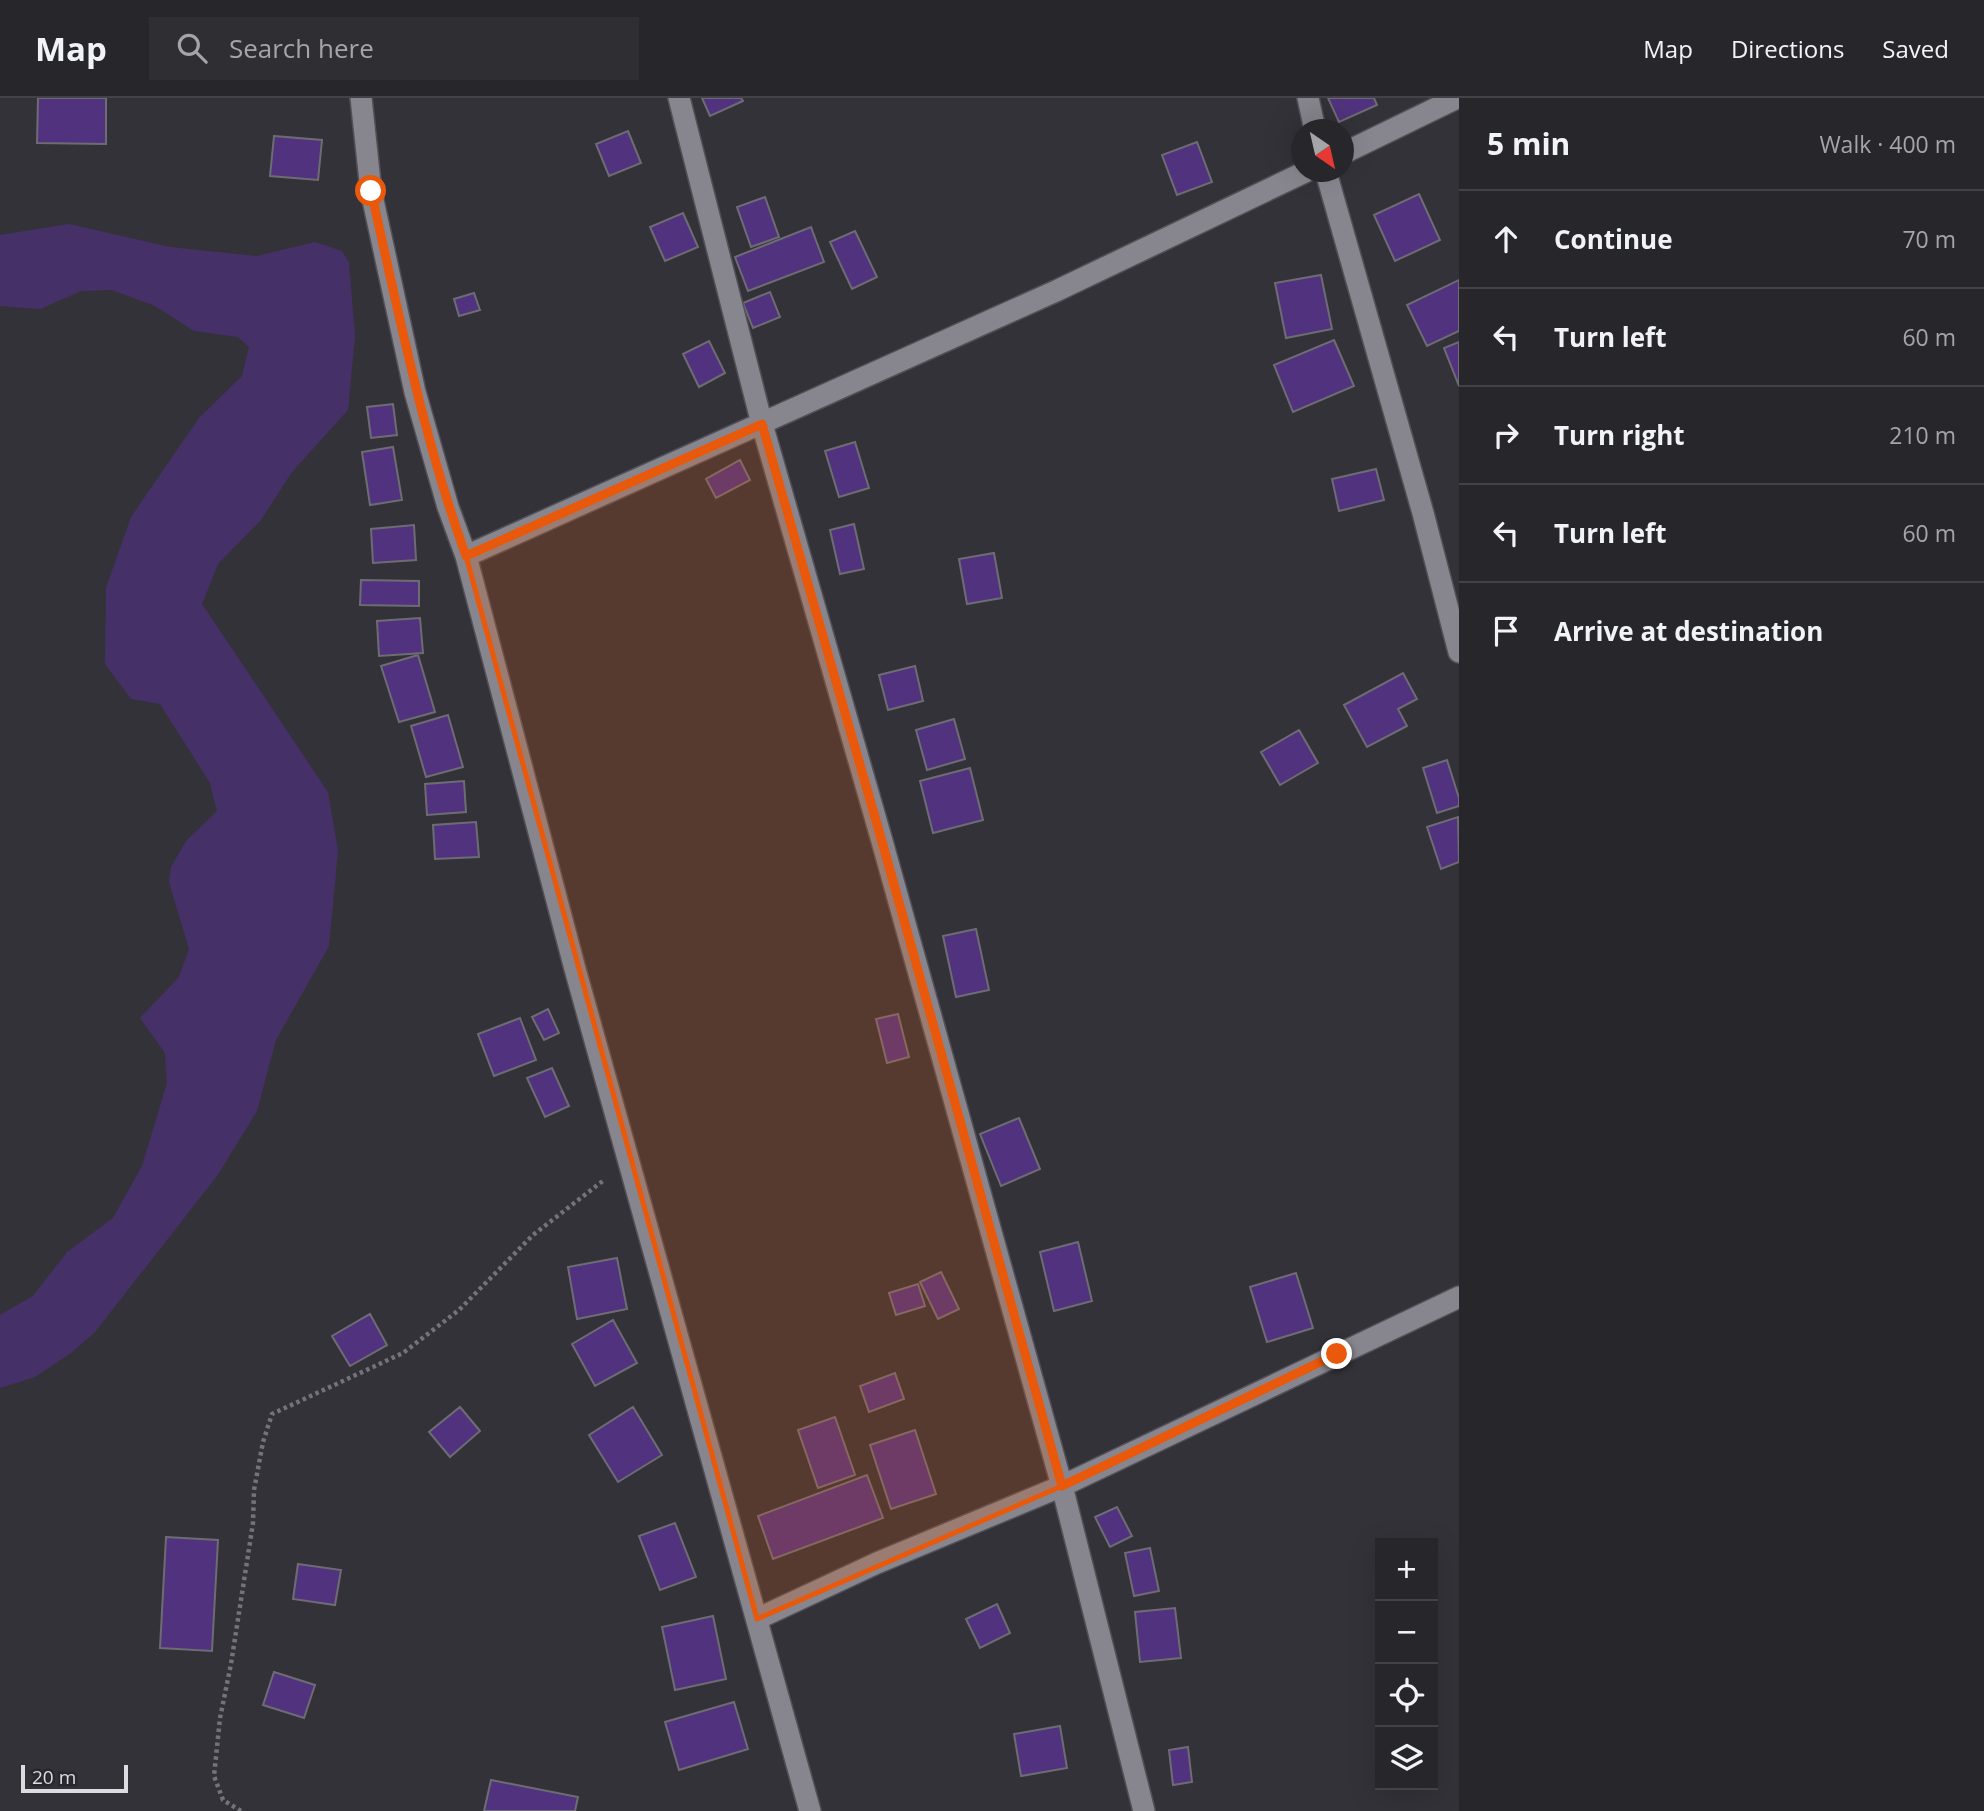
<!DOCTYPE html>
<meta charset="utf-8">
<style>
body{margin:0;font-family:"Open Sans",sans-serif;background:#2f2e33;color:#f1f3f6}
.controls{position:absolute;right:21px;bottom:21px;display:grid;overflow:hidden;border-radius:0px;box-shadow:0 7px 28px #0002}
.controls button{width:63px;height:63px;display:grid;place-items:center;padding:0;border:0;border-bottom:2px solid #434347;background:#27262b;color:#f1f3f6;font:35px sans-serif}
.compass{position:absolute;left:1291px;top:21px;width:63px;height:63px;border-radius:50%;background:#27262b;box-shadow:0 7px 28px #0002;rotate:146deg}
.scale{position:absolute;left:21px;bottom:18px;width:107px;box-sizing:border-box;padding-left:7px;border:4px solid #dddce1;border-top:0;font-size:19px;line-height:24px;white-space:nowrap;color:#dddce1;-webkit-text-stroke:5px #2a282f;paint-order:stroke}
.stop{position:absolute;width:21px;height:21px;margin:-16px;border:5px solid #ea580c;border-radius:50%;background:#fff}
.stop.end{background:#ea580c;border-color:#fff;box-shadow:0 2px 7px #0008}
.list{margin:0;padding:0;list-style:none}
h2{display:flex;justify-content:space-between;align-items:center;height:91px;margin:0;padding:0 28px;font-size:30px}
h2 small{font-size:23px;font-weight:400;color:#a4a5a9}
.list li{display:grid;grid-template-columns:46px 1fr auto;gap:21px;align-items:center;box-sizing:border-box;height:98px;padding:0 28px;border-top:2px solid #434347}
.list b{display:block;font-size:26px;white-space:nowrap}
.list em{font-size:23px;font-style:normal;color:#a4a5a9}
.icon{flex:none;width:38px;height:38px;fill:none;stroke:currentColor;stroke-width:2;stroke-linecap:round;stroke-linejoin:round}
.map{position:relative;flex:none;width:1459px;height:1713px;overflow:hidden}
header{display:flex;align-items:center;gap:42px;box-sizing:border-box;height:98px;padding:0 35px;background:#27262b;border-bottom:2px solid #434347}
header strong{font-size:33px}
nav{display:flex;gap:38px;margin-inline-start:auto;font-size:24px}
.search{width:490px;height:63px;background:#2f2e33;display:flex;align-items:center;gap:18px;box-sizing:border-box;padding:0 24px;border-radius:0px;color:#a4a5a9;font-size:26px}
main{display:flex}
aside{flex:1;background:#27262b}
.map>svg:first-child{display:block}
</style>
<header>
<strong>Map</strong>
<div class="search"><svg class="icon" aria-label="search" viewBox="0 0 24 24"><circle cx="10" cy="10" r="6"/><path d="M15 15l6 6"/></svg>Search here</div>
<nav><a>Map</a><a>Directions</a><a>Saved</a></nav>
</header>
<main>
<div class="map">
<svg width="1459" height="1713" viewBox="0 0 1459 1713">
<rect width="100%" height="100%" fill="#343239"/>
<path fill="#463068" d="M 69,126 L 170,149 L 257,158 L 315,144 L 342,153 L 349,165 L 355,238 L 348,312 L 292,374 L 261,422 L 218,466 L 202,506 L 328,694 L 338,753 L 329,848 L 276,942 L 257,1013 L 217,1078 L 95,1234 L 71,1255 L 35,1279 L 0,1290 L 0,1217 L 33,1198 L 67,1154 L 113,1120 L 142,1068 L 167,985 L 165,955 L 140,920 L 179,879 L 189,851 L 169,784 L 171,769 L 186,743 L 217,713 L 210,685 L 160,606 L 131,601 L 105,566 L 106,490 L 131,419 L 199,320 L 242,278 L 249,249 L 238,239 L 194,233 L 155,208 L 112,192 L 81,193 L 40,211 L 0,208 L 0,137 Z"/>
<path fill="#51327e" stroke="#6e6c73" stroke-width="2" d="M 38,0 L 106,0 L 106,46 L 37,45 Z
M 702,0 L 741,0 L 743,3 L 710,18 Z
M 1328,0 L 1374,0 L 1377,7 L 1339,24 Z
M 628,33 L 641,65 L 609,78 L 596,46 Z
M 274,38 L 322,42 L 318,82 L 270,78 Z
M 1197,44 L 1212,84 L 1177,97 L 1162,57 Z
M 1419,96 L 1440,142 L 1395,163 L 1374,117 Z
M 765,99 L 779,139 L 751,149 L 737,109 Z
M 683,115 L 698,149 L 665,163 L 650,129 Z
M 811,129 L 824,164 L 748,193 L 735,159 Z
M 855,133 L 877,179 L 852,191 L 830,144 Z
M 1321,177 L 1332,231 L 1286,240 L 1275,185 Z
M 1459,182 L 1459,233 L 1427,248 L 1407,207 Z
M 770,194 L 780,219 L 753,230 L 743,205 Z
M 474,195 L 480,212 L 459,218 L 454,201 Z
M 1334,242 L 1354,288 L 1293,314 L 1274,267 Z
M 709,243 L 725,275 L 699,289 L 683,256 Z
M 1459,244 L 1459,288 L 1444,250 Z
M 393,306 L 397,337 L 371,340 L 367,309 Z
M 855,344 L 869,390 L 839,399 L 825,353 Z
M 393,349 L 402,402 L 370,407 L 362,354 Z
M 740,362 L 750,382 L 716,400 L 706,381 Z
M 1376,371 L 1384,402 L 1339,413 L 1332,381 Z
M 854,426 L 864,471 L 840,476 L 830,432 Z
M 414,427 L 416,462 L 373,465 L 371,431 Z
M 994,455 L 1002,500 L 967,506 L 959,461 Z
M 361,482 L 419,483 L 419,508 L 360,507 Z
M 420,520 L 423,555 L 379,558 L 377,523 Z
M 418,557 L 435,614 L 399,624 L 381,568 Z
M 915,568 L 923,603 L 888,612 L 879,577 Z
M 1403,575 L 1417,601 L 1398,611 L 1407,628 L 1367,649 L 1344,607 Z
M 448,617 L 463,669 L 426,679 L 411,628 Z
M 954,621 L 965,661 L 927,672 L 916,632 Z
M 1299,632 L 1318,665 L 1280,687 L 1261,654 Z
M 1447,662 L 1459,700 L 1459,708 L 1437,715 L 1423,670 Z
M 970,670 L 983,722 L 933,735 L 920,683 Z
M 464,683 L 466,714 L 427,717 L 425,686 Z
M 1458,719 L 1459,764 L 1441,771 L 1427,729 Z
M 476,724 L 479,759 L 435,761 L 433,727 Z
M 976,831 L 989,892 L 956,899 L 943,838 Z
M 548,911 L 559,935 L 544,942 L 532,919 Z
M 898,916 L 909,959 L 887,965 L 876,921 Z
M 520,920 L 536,962 L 494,978 L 478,936 Z
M 552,970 L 569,1008 L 545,1019 L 527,980 Z
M 1019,1020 L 1040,1071 L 1001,1088 L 980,1036 Z
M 1078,1144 L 1092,1203 L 1054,1213 L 1040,1154 Z
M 617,1160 L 627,1211 L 577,1221 L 568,1169 Z
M 941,1174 L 959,1211 L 938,1221 L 920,1184 Z
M 1296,1175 L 1313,1230 L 1267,1244 L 1250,1189 Z
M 918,1186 L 925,1208 L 896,1217 L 889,1195 Z
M 370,1216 L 387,1247 L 350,1268 L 332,1238 Z
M 613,1222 L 637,1265 L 595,1288 L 572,1246 Z
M 895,1275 L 904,1301 L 869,1314 L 860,1288 Z
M 460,1309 L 480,1333 L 450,1359 L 429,1334 Z
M 633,1309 L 662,1357 L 618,1384 L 589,1337 Z
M 835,1319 L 855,1377 L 818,1390 L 798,1332 Z
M 915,1332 L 936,1396 L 891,1411 L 870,1347 Z
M 867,1377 L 883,1420 L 773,1461 L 758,1418 Z
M 1117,1409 L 1132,1438 L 1110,1449 L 1095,1419 Z
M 675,1425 L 696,1479 L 660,1492 L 639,1438 Z
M 166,1439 L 218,1442 L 212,1553 L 160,1550 Z
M 1150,1450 L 1159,1493 L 1134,1498 L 1125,1455 Z
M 298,1466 L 341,1472 L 335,1507 L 293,1501 Z
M 997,1506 L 1010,1535 L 980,1550 L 966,1521 Z
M 1175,1510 L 1181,1560 L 1140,1564 L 1135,1514 Z
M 713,1518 L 726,1581 L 675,1592 L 662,1529 Z
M 274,1574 L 315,1587 L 304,1620 L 263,1607 Z
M 734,1604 L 748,1651 L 679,1672 L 665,1624 Z
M 1060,1628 L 1067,1670 L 1021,1678 L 1014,1636 Z
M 1188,1649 L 1192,1684 L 1173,1687 L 1169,1652 Z
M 491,1682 L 578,1699 L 575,1713 L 484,1713 Z"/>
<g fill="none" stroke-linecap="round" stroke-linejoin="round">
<g stroke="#525056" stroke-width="24">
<path id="street" d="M 361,0 L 371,93 L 415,294 L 448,409 L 466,458
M 679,0 L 762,326 L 882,743 L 1062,1388 L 1144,1713
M 1308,0 L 1315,32
M 1344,55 L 1457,0
M 1326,74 L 1423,415 L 1459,554
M 757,1521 L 877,1465 L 1062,1388 L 1459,1199
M 810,1713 L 575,871 L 466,458 L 1056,193 L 1305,74"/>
</g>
<path stroke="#757379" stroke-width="4.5" stroke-dasharray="3.5 3.5" stroke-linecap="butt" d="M 241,1713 L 223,1702 L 214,1678 L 220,1620 L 231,1566 L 253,1425 L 254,1392 L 263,1344 L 272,1316 L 403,1255 L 459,1212 L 533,1137 L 604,1082"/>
<use href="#street" stroke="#87858d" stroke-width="21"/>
</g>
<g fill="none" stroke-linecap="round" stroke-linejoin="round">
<path stroke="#ea580c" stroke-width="9" d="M 371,93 C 399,216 423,339 466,458 L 762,326 L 882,743 L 1062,1388 L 1337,1256"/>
</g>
<path fill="#e8590c" fill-opacity="0.2" stroke="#e8590c" stroke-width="5" stroke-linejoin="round" d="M 762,326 L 1062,1388 L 757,1521 L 466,458 Z"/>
</svg>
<div class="controls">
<button>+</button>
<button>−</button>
<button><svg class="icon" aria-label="locate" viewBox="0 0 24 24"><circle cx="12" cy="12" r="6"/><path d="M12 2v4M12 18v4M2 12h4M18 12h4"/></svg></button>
<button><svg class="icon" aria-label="layers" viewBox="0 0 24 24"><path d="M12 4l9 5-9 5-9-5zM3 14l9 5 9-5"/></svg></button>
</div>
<svg class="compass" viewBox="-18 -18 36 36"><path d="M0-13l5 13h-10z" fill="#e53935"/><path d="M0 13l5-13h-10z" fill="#a4a5a9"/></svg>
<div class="scale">20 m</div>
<div class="stop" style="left:371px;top:93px"></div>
<div class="stop end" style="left:1337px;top:1256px"></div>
</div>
<aside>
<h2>5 min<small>Walk · 400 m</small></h2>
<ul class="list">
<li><svg class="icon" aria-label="ahead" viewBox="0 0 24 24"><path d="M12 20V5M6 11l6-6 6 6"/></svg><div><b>Continue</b></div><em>70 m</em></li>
<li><svg class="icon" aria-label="left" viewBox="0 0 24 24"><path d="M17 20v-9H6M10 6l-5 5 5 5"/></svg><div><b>Turn left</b></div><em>60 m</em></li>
<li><svg class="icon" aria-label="right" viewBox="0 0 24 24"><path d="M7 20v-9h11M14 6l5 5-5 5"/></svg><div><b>Turn right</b></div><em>210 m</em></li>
<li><svg class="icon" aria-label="left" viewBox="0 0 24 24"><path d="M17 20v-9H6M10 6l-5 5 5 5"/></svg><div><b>Turn left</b></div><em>60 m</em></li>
<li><svg class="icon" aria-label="arrive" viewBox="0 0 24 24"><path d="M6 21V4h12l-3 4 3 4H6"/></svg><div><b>Arrive at destination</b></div></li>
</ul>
</aside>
</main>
